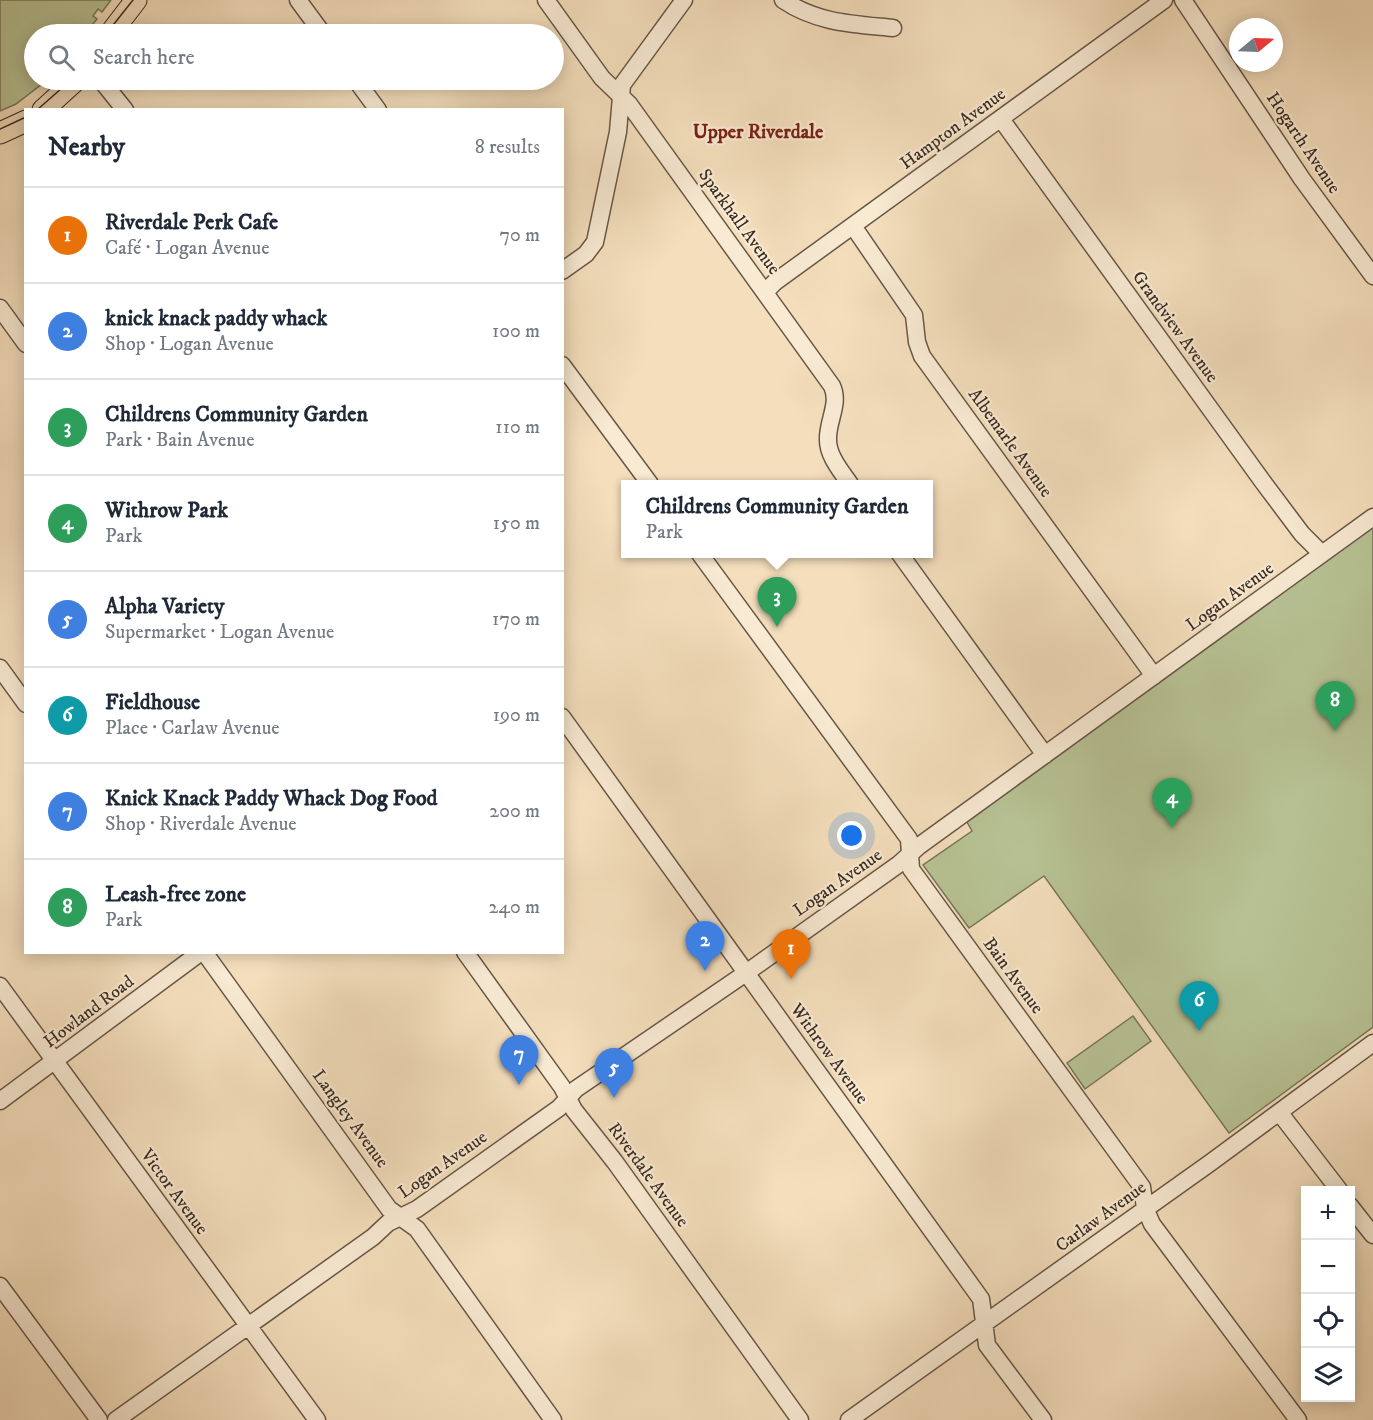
<!DOCTYPE html>
<meta charset="utf-8">
<style>
body{margin:0;font-family:"IM FELL DW Pica",serif;background:#f2f2f3;color:#1f2937}
.controls{position:absolute;right:18px;bottom:18px;display:grid;overflow:hidden;border-radius:0px;box-shadow:0 3px 15px #0003}
.controls button{width:54px;height:54px;display:grid;place-items:center;padding:0;border:0;border-bottom:2px solid #e0e1e3;background:#fff;color:#1f2937;font:30px sans-serif}
.compass{position:absolute;left:1229px;top:18px;width:54px;height:54px;border-radius:50%;background:#fff;box-shadow:0 3px 15px #0003;rotate:71deg}
.you{position:absolute;left:852px;top:836px;width:21px;height:21px;margin:-15px;border:4px solid #fff;border-radius:50%;background:#1a73e8;box-shadow:0 0 0 9px #1a73e833}
.badge{display:grid;place-items:center;width:39px;height:39px;border-radius:50%;background:#8f2418;color:#fff;font-size:20px;font-weight:700}
.pin{position:absolute;translate:-50% -50px;filter:drop-shadow(0 2px 3px #0008)}
.pin::after{content:'';position:absolute;top:32px;width:21px;height:18px;background:inherit;clip-path:polygon(0 0,100% 0,50% 100%)}
.popup{position:absolute;left:621px;top:480px;width:312px;height:78px;box-sizing:border-box;display:grid;place-content:center;border-radius:0px;background:#fff;filter:drop-shadow(0 2px 4px #0005);font-size:20px;white-space:nowrap;color:#747a83}
.popup b{font-size:22px;color:#1f2937}
.popup::after{content:'';position:absolute;left:50%;top:100%;margin-left:-12px;border:12px solid transparent;border-top-color:#fff}
.list{margin:0;padding:0;list-style:none}
h2{display:flex;justify-content:space-between;align-items:center;height:78px;margin:0;padding:0 24px;font-size:26px}
h2 small{font-size:20px;font-weight:400;color:#747a83}
.list li{display:grid;grid-template-columns:39px 1fr auto;gap:18px;align-items:center;box-sizing:border-box;height:96px;padding:0 24px;border-top:2px solid #e0e1e3}
.list b{display:block;font-size:22px;white-space:nowrap}
.list p{margin:0;font-size:20px;white-space:nowrap;color:#747a83}
.list em{font-size:20px;font-style:normal;color:#747a83}
.icon{flex:none;width:33px;height:33px;fill:none;stroke:currentColor;stroke-width:2;stroke-linecap:round;stroke-linejoin:round}
.map{position:relative;flex:none;width:1373px;height:1420px;overflow:hidden}
.search{position:absolute;background:#fff;box-shadow:0 3px 15px #0003;left:24px;top:24px;width:540px;height:66px;display:flex;align-items:center;gap:15px;box-sizing:border-box;padding:0 21px;border-radius:33px;color:#747a83;font-size:22px}
.panel{position:absolute;background:#fff;box-shadow:0 3px 15px #0003;left:24px;top:108px;width:540px;height:846px;border-radius:0px}
.map>svg:first-child{display:block}
</style>
<div class="map">
<svg width="1373" height="1420" viewBox="0 0 1373 1420">
<rect width="100%" height="100%" fill="#f4debc"/>
<filter id="stains"><feTurbulence type="fractalNoise" baseFrequency=".00333" numOctaves="4"/><feColorMatrix values="0 0 0 0 .2 0 0 0 0 .09 0 0 0 0 .02 0 0 0 .5 -.17"/></filter>
<radialGradient id="worn" r=".72"><stop offset=".6" stop-color="#630" stop-opacity="0"/><stop offset="1" stop-color="#630" stop-opacity=".3"/></radialGradient>
<path fill="#b7c294" stroke="#78765a" stroke-width="1.5" d="M 0,0 L 111,0 L 102,12 L 98,9 L 93,16 L 97,19 L 85,34 L 34,34 L 34,80 L 47,80 L 16,104 L 0,111 Z
M 1373,527 L 1373,1027 L 1229,1133 L 1044,876 L 969,928 L 923,865 L 972,831 L 967,822 Z
M 1133,1016 L 1151,1041 L 1085,1089 L 1067,1063 Z"/>
<g fill="none" stroke-linecap="round" stroke-linejoin="round">
<g stroke="#685747" stroke-width="19">
<path id="minor" d="M 298,0 L 323,34
M 546,0 L 602,78 L 629,104 L 832,386 C 840,403 828,420 828,438 C 827,455 841,471 850,484
M 783,0 C 817,23 853,24 893,28
M 1183,0 L 1302,179 L 1373,276
M 101,80 L 125,110
M 356,80 L 378,110
M 1001,119 L 1263,482 L 1302,534 L 1322,554
M 853,226 L 914,315 L 917,342 L 922,356 L 1154,676
M 562,271 L 586,254 L 595,242 L 618,132 L 622,85 L 684,0
M 765,292 L 775,282 L 1164,0
M 0,308 L 26,344
M 562,365 L 650,484
M 700,554 L 909,839 L 911,869 L 1142,1187 L 1145,1208 L 1152,1224 L 1298,1420
M 900,554 L 1045,755
M 0,668 L 26,704
M 562,717 L 981,1299 L 987,1345 L 1043,1420
M 204,952 L 389,1209 L 417,1229 L 553,1420
M 465,952 L 562,1087 L 574,1110 L 615,1162 L 800,1420
M 0,986 L 317,1420
M 0,1101 L 201,952
M 1279,1112 L 1339,1190
M 1350,1206 L 1373,1235
M 0,1286 L 99,1420
M 116,1420 L 373,1237 L 388,1223 L 417,1209 L 559,1108 L 576,1089 L 746,973 L 899,864 L 919,846 L 1373,517
M 849,1420 L 1210,1163 L 1373,1043"/>
</g>
<g stroke="#3a2a20" stroke-width="23">
<path id="major" d="M 110,34 L 136,0
M 43,110 L 76,80
M 0,133 L 26,121"/>
</g>
<use href="#minor" stroke="#f8ead3" stroke-width="16"/>
<use href="#major" stroke="#f4debc" stroke-width="21"/>
<path stroke="#3a2a20" stroke-width="1.5" d="M 106,34 L 133,0
M 37,110 L 71,80
M 0,129 L 26,117"/>
</g>
<g text-anchor="middle" dominant-baseline="central" stroke-width="4.5" stroke-linejoin="round" paint-order="stroke">
<g font-size="18" fill="#3a2a20" stroke="#f8ead3">
<text transform="translate(953 129) rotate(-36)">Hampton Avenue</text>
<text transform="translate(1303 143) rotate(56)">Hogarth Avenue</text>
<text transform="translate(739 222) rotate(54)">Sparkhall Avenue</text>
<text transform="translate(1175 327) rotate(54)">Grandview Avenue</text>
<text transform="translate(1010 443) rotate(54)">Albemarle Avenue</text>
<text transform="translate(1230 597) rotate(-36)">Logan Avenue</text>
<text transform="translate(838 883) rotate(-35)">Logan Avenue</text>
<text transform="translate(1013 976) rotate(54)">Bain Avenue</text>
<text transform="translate(89 1012) rotate(-37)">Howland Road</text>
<text transform="translate(829 1054) rotate(54)">Withrow Avenue</text>
<text transform="translate(350 1119) rotate(54)">Langley Avenue</text>
<text transform="translate(443 1165) rotate(-35)">Logan Avenue</text>
<text transform="translate(648 1175) rotate(54)">Riverdale Avenue</text>
<text transform="translate(174 1192) rotate(54)">Victor Avenue</text>
<text transform="translate(1101 1217) rotate(-36)">Carlaw Avenue</text>
</g>
<g font-size="20" font-weight="bold" fill="#7a1f14" stroke="#f8ead3">
<text x="758" y="132">Upper Riverdale</text>
</g>
</g>
<rect width="100%" height="100%" filter="url(#stains)"/>
<rect width="100%" height="100%" fill="url(#worn)"/>
</svg>
<div class="controls">
<button>+</button>
<button>−</button>
<button><svg class="icon" aria-label="locate" viewBox="0 0 24 24"><circle cx="12" cy="12" r="6"/><path d="M12 2v4M12 18v4M2 12h4M18 12h4"/></svg></button>
<button><svg class="icon" aria-label="layers" viewBox="0 0 24 24"><path d="M12 4l9 5-9 5-9-5zM3 14l9 5 9-5"/></svg></button>
</div>
<svg class="compass" viewBox="-18 -18 36 36"><path d="M0-13l5 13h-10z" fill="#e53935"/><path d="M0 13l5-13h-10z" fill="#747a83"/></svg>
<div class="you"></div>
<div class="pin badge" style="left:791px;top:979px;background:#e8710a">1</div>
<div class="pin badge" style="left:705px;top:971px;background:#3f7fe0">2</div>
<div class="pin badge" style="left:777px;top:627px;background:#2e9e5b">3</div>
<div class="popup"><b>Childrens Community Garden</b>Park</div>
<div class="pin badge" style="left:1172px;top:828px;background:#2e9e5b">4</div>
<div class="pin badge" style="left:614px;top:1098px;background:#3f7fe0">5</div>
<div class="pin badge" style="left:1199px;top:1031px;background:#0f9aa8">6</div>
<div class="pin badge" style="left:519px;top:1085px;background:#3f7fe0">7</div>
<div class="pin badge" style="left:1335px;top:731px;background:#2e9e5b">8</div>
<div class="search"><svg class="icon" aria-label="search" viewBox="0 0 24 24"><circle cx="10" cy="10" r="6"/><path d="M15 15l6 6"/></svg>Search here</div>
<section class="panel">
<h2>Nearby<small>8 results</small></h2>
<ul class="list">
<li><span class="badge" style="background:#e8710a">1</span><div><b>Riverdale Perk Cafe</b><p>Café · Logan Avenue</p></div><em>70 m</em></li>
<li><span class="badge" style="background:#3f7fe0">2</span><div><b>knick knack paddy whack</b><p>Shop · Logan Avenue</p></div><em>100 m</em></li>
<li><span class="badge" style="background:#2e9e5b">3</span><div><b>Childrens Community Garden</b><p>Park · Bain Avenue</p></div><em>110 m</em></li>
<li><span class="badge" style="background:#2e9e5b">4</span><div><b>Withrow Park</b><p>Park</p></div><em>150 m</em></li>
<li><span class="badge" style="background:#3f7fe0">5</span><div><b>Alpha Variety</b><p>Supermarket · Logan Avenue</p></div><em>170 m</em></li>
<li><span class="badge" style="background:#0f9aa8">6</span><div><b>Fieldhouse</b><p>Place · Carlaw Avenue</p></div><em>190 m</em></li>
<li><span class="badge" style="background:#3f7fe0">7</span><div><b>Knick Knack Paddy Whack Dog Food</b><p>Shop · Riverdale Avenue</p></div><em>200 m</em></li>
<li><span class="badge" style="background:#2e9e5b">8</span><div><b>Leash-free zone</b><p>Park</p></div><em>240 m</em></li>
</ul>
</section>
</div>
